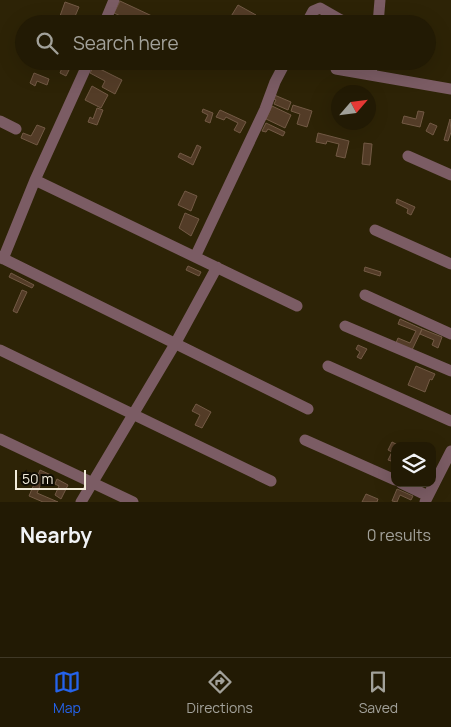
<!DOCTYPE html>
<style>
body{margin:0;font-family:Manrope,sans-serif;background:#2a230e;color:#f1f3f6}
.controls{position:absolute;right:15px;bottom:15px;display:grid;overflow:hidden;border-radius:10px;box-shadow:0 5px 20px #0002}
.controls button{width:45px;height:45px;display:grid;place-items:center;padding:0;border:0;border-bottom:1px solid #3f3826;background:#221a04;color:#f1f3f6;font:25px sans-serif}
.compass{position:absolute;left:331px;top:85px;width:45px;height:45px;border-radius:50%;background:#221a04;box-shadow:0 5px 20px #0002;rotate:62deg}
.scale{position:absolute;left:15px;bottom:12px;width:71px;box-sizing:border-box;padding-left:5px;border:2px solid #f2ecdb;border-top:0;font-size:14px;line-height:18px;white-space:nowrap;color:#f2ecdb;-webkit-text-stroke:4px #110d03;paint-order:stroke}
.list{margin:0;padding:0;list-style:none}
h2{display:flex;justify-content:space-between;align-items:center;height:65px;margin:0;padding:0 20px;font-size:21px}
h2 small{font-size:16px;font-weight:400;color:#a2a19a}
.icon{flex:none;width:28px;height:28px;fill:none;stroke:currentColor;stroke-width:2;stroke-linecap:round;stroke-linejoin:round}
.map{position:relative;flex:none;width:451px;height:502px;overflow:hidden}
.search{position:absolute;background:#221a04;box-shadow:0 5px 20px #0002;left:15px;right:15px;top:15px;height:55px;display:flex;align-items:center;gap:12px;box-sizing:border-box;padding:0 18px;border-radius:28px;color:#a2a19a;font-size:19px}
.sheet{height:155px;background:#221a04}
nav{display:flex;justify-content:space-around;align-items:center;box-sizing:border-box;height:70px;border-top:1px solid #3f3826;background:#221a04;font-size:14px;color:#a2a19a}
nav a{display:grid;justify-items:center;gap:2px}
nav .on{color:#2563eb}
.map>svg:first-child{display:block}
</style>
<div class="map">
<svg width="451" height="502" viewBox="0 0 451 502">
<rect width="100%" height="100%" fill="#2d2306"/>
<path fill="#533c27" stroke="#735a45" d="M 120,1 L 152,16 L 148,24 L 145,24 L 128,16 L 127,19 L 114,13 Z
M 65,2 L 79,7 L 73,21 L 60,16 Z
M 238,5 L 256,15 L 251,24 L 239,24 L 230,18 Z
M 50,61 L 60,61 L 71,66 L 66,76 L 60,73 L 62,68 L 50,63 Z
M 94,66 L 122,80 L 115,94 L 102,87 L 105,81 L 90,73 Z
M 34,73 L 49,79 L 47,85 L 37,81 L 35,86 L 30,83 Z
M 92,86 L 108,95 L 101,108 L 85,100 Z
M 272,94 L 291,102 L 288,110 L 274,104 L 276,100 L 271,98 Z
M 293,105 L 312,111 L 307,127 L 297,124 L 300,114 L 291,111 Z
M 272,106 L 291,115 L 285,128 L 266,119 Z
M 97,108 L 103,110 L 97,125 L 88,122 L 90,117 L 93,119 Z
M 203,109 L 213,113 L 210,123 L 205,121 L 208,115 L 202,112 Z
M 220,110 L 246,122 L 240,133 L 234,130 L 238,123 L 226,117 L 224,120 L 216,117 Z
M 418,111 L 424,112 L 420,127 L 402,123 L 404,116 L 416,119 Z
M 450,119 L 451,132 L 448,141 L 444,140 Z
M 266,123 L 285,132 L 283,136 L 268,129 L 266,132 L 262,131 Z
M 430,123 L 437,126 L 433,135 L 426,131 Z
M 37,125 L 45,128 L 37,145 L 21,138 L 23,133 L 31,136 Z
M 318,133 L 349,141 L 345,158 L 336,156 L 339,144 L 327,141 L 326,144 L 316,142 Z
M 364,143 L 372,144 L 370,165 L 362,164 Z
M 197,145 L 201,147 L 193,165 L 178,157 L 180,153 L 191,158 Z
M 185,191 L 197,196 L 191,211 L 178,205 Z
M 397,199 L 415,207 L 411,215 L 407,213 L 408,209 L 396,203 Z
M 185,213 L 199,219 L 191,236 L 179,228 Z
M 188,266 L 201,272 L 199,276 L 186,270 Z
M 365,267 L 381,272 L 380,276 L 364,271 Z
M 11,273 L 34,285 L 32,288 L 9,277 Z
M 22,290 L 27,292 L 17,313 L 13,311 Z
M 400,319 L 422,329 L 412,350 L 396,343 L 398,338 L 410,343 L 416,331 L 398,324 Z
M 422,329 L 442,337 L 438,348 L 432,345 L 434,340 L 420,334 Z
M 358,345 L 367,349 L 361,359 L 357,357 L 360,352 L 356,349 Z
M 416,366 L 435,374 L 432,380 L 430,379 L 425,392 L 408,385 Z
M 196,404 L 211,412 L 202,428 L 195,425 L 200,415 L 192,411 Z
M 392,442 L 398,445 L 395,446 L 395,452 L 391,461 L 388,460 L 392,452 L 388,450 Z
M 40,470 L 51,475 L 48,481 L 43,479 L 37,493 L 58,502 L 43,502 L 29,496 Z
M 57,479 L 68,485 L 61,499 L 55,495 L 59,486 L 55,484 Z
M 397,489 L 413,496 L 411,500 L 400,495 L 397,502 L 392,501 Z
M 366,494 L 378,499 L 377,502 L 362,502 Z"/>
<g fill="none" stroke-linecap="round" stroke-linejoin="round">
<path stroke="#7b5c64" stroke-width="11" d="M 104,24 L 114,0
M 306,24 L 313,11 L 320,8 L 341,20 L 352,24
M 378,24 L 380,0
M 336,69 L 451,89
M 371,75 L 373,61
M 0,121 L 16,129
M 408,156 L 451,175
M 35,180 L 297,306
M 375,230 L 451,264
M 0,257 L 308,409
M 195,257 L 265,109 L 275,82 L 286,61
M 3,259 L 35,180 L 89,61
M 365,295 L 451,334
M 345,326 L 451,371
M 0,350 L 271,481
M 328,366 L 451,421
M 0,439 L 133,502
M 305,440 L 395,480
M 401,483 L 428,496
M 81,502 L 175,344 L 217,267
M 425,502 L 451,451"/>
</g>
</svg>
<div class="controls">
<button><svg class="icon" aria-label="layers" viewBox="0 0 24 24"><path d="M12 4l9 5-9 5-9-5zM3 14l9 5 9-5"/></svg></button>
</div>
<svg class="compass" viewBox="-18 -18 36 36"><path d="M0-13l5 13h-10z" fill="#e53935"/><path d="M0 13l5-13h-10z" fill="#a2a19a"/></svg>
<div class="scale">50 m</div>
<div class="search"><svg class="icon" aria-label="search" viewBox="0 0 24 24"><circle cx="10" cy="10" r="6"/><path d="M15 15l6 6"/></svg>Search here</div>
</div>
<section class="sheet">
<h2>Nearby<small>0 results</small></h2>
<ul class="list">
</ul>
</section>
<nav>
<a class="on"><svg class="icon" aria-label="map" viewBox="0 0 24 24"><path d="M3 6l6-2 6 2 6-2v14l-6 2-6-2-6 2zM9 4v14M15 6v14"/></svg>Map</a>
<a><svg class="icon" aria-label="directions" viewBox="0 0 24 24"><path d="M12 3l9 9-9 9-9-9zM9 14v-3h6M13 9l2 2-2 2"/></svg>Directions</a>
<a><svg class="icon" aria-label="saved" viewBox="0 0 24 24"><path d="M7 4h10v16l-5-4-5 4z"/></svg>Saved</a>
</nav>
